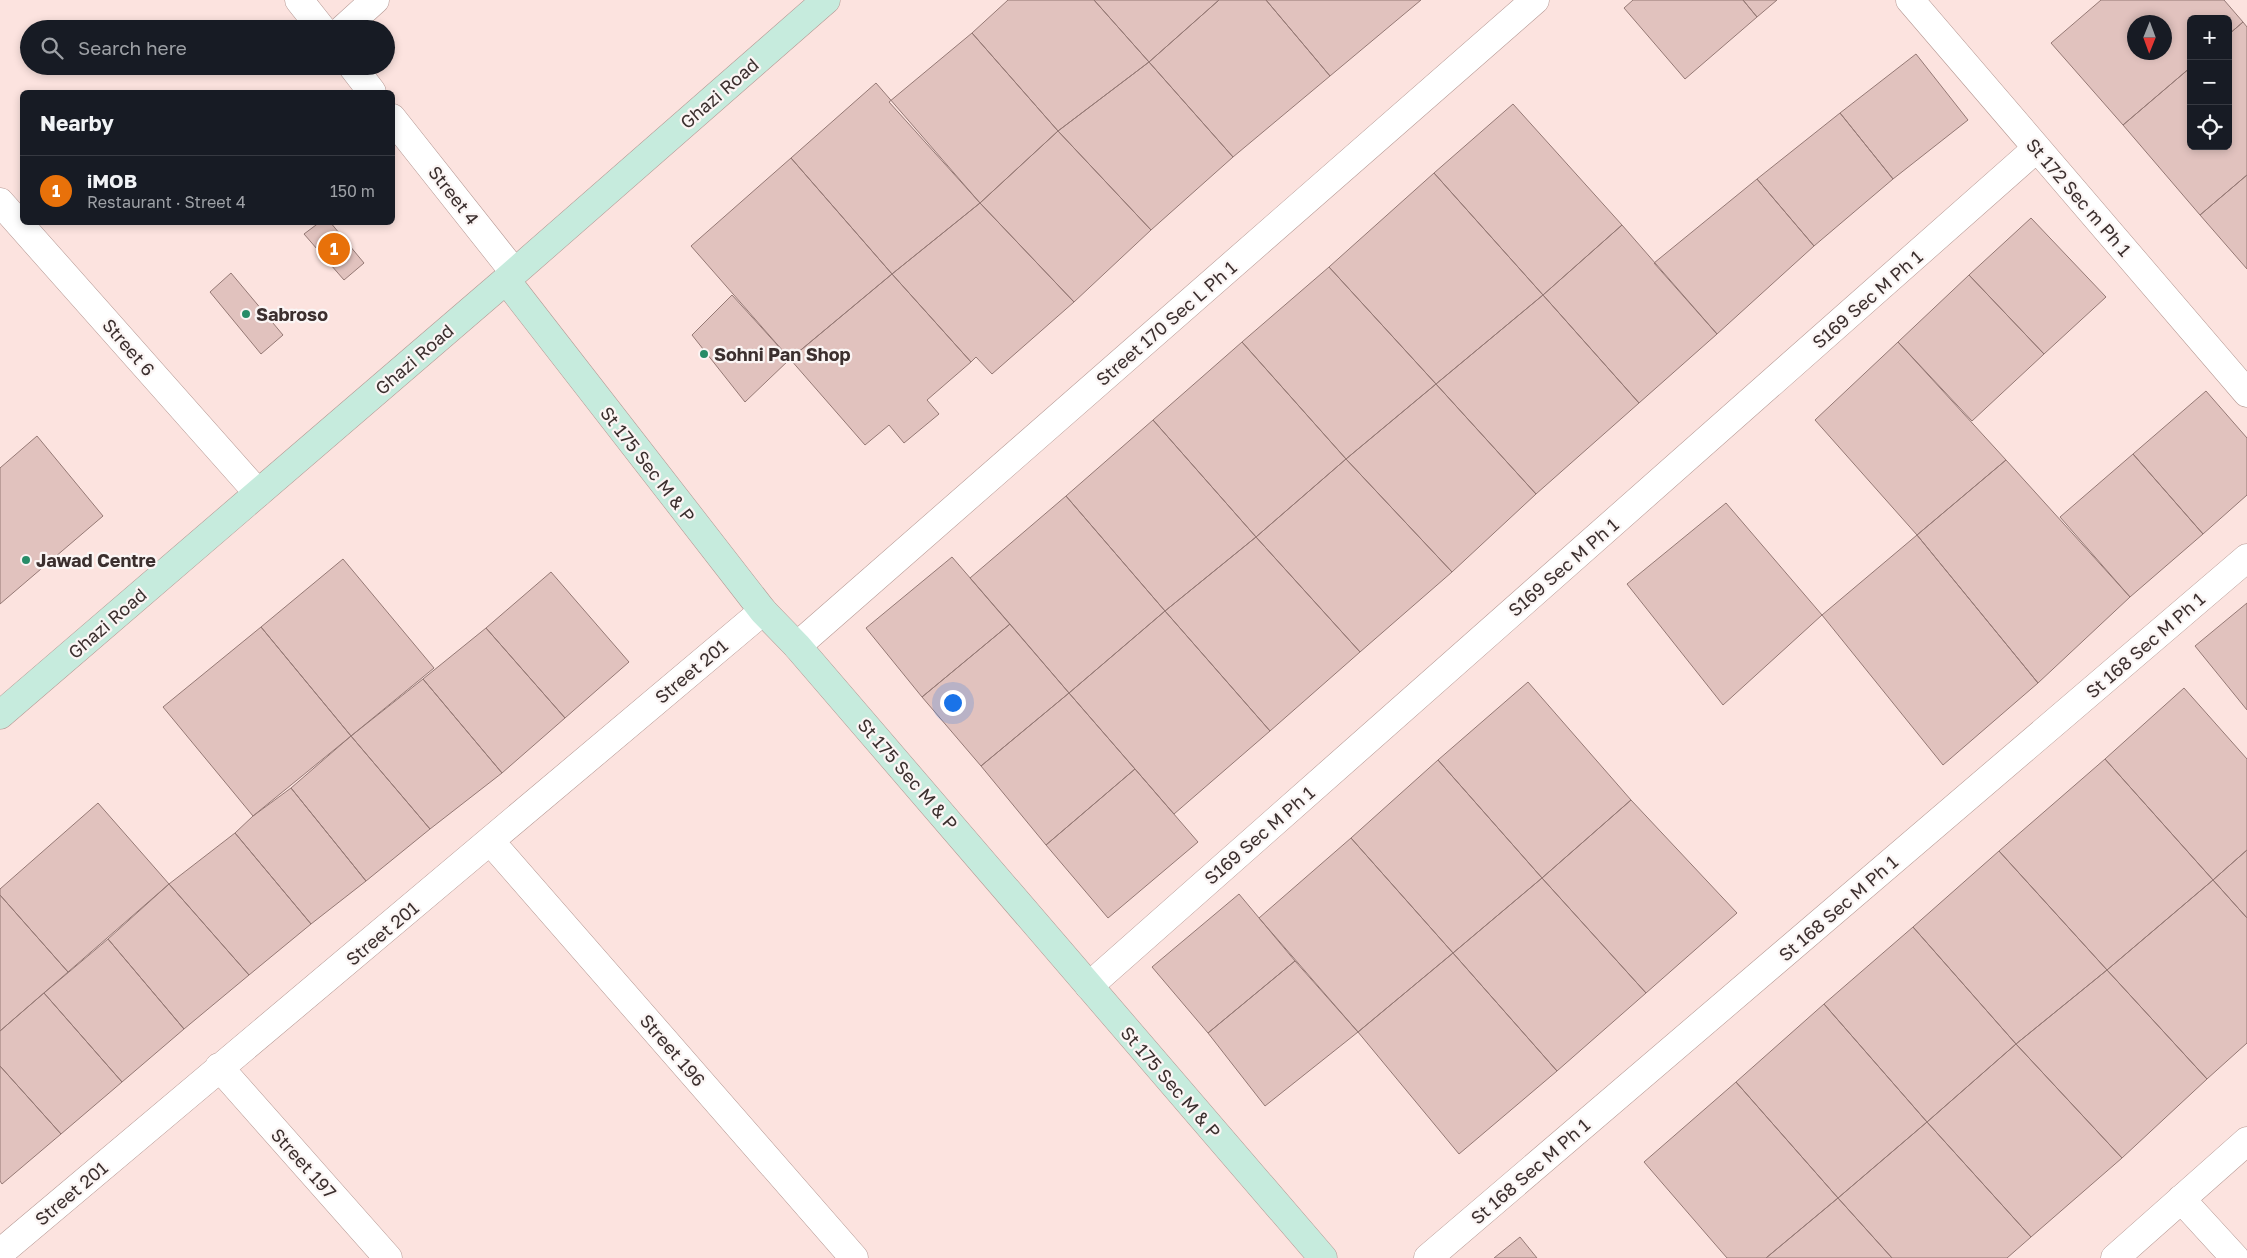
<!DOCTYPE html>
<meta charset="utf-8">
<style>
body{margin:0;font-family:"Golos Text",sans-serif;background:#20242c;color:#f1f3f6}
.controls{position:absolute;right:15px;top:15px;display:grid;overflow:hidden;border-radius:8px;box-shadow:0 2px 8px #0003}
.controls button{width:45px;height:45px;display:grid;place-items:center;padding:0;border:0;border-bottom:1px solid #363941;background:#171b24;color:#f1f3f6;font:25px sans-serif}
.compass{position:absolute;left:2127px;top:15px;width:45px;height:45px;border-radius:50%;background:#171b24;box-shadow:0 2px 8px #0003;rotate:181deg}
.you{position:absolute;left:952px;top:702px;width:18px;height:18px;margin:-12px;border:4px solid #fff;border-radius:50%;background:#1a73e8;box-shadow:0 0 0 8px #1a73e833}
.badge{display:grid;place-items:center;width:32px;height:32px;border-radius:50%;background:#b45309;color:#fff;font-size:16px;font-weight:700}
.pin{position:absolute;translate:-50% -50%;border:2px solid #fff;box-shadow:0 1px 5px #0006}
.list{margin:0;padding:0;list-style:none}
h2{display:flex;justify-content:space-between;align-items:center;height:65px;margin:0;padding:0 20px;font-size:21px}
h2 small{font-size:16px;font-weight:400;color:#9ea1a6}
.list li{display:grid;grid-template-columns:32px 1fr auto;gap:15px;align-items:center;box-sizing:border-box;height:70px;padding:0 20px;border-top:1px solid #363941}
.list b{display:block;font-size:19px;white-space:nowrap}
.list p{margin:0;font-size:16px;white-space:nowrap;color:#9ea1a6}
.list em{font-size:16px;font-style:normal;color:#9ea1a6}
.icon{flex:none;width:28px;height:28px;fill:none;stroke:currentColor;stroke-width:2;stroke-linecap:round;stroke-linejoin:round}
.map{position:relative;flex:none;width:2247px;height:1258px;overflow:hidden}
.search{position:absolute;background:#171b24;box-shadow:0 2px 8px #0003;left:20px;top:20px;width:375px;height:55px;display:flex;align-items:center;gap:12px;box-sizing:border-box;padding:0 18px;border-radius:28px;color:#9ea1a6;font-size:19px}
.panel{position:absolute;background:#171b24;box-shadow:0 2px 8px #0003;left:20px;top:90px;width:375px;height:135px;border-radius:8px}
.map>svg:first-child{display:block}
</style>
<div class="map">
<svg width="2247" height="1258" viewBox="0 0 2247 1258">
<rect width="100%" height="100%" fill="#fce3df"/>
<path fill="#e1c2be" stroke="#957975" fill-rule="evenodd" d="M 1008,0 L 1094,0 L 1149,62 L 1058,131 L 972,33 Z
M 1094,0 L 1219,0 L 1149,62 Z
M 1219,0 L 1266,0 L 1330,76 L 1233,157 L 1149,62 Z
M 1266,0 L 1421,0 L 1330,76 Z
M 1633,0 L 1743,0 L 1757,17 L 1685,79 L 1624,8 Z
M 1743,0 L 1777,0 L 1757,17 Z
M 2101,0 L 2224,0 L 2243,22 L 2228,35 L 2228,19 L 2191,19 L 2191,67 L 2123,125 L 2051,43 ZM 2134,22 L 2164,22 L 2164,52 L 2134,52 Z
M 2243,22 L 2247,27 L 2247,175 L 2200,215 L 2123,125 L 2191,67 L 2191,146 L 2228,146 L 2228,35 Z
M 972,33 L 1058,131 L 980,203 L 889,102 Z
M 1916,54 L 1968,120 L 1893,179 L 1840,113 Z
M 1149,62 L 1233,157 L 1151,230 L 1058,131 Z
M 876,83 L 980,203 L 892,274 L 791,158 Z
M 1513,104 L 1622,225 L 1543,295 L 1434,173 Z
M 1840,113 L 1893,179 L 1814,246 L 1757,179 Z
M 1058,131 L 1151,230 L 1074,302 L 980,203 Z
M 791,158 L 892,274 L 790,359 L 691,246 Z
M 1434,173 L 1543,295 L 1436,384 L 1329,267 Z
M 2247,175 L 2247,269 L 2200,215 Z
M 1757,179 L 1814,246 L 1717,334 L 1654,263 Z
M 980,203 L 1074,302 L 992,374 L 976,357 L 971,362 L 892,274 Z
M 2031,218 L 2106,297 L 2044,354 L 1969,275 Z
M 320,222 L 330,222 L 364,263 L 344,280 L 304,234 Z
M 1622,225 L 1717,334 L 1639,403 L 1543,295 Z
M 1329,267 L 1436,384 L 1346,459 L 1242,342 Z
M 231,273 L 283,335 L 261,354 L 210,292 Z
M 892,274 L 971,362 L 927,400 L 939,414 L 904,443 L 889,425 L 865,445 L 790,359 Z
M 1969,275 L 2044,354 L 1972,421 L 1898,342 Z
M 732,295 L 790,359 L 745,402 L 692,335 Z
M 1543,295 L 1639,403 L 1536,494 L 1436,384 Z
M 1242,342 L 1346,459 L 1256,537 L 1153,420 Z
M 1898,342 L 2006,460 L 1917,535 L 1815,420 Z
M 1436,384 L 1536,494 L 1452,572 L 1346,459 Z
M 2206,391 L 2247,438 L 2247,495 L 2203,534 L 2133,454 Z
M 1153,420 L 1256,537 L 1165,611 L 1066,496 Z
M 37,436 L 103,516 L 0,604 L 0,468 Z
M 2133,454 L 2203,534 L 2130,597 L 2060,517 Z
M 1346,459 L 1452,572 L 1360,652 L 1256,537 Z
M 2006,460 L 2130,597 L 2038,683 L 1917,535 Z
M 1066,496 L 1165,611 L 1069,693 L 970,578 Z
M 1726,503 L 1822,615 L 1723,705 L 1627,584 Z
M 1917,535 L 2038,683 L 1943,765 L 1822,615 Z
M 1256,537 L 1360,652 L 1270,731 L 1165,611 Z
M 952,557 L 1010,624 L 922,697 L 866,628 Z
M 343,559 L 434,668 L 351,736 L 261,627 Z
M 551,572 L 629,662 L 565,718 L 486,628 Z
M 2247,603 L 2247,710 L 2195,646 Z
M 1165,611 L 1270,731 L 1174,814 L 1069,693 Z
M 1010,624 L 1069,693 L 981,766 L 922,697 Z
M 261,627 L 351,736 L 253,816 L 163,707 Z
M 486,628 L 565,718 L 502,773 L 423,679 Z
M 423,679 L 502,773 L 430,829 L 351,736 Z
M 1528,682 L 1631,800 L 1542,878 L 1438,760 Z
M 2184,688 L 2247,759 L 2247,850 L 2213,880 L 2105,759 Z
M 1069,693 L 1135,769 L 1046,845 L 981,766 Z
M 351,736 L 430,829 L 366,881 L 291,788 Z
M 2105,759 L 2213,880 L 2107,970 L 1999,851 Z
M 1438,760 L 1542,878 L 1453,953 L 1351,838 Z
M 1135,769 L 1198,842 L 1108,918 L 1046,845 Z
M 291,788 L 366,881 L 311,924 L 235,833 L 253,816 Z
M 1631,800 L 1737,913 L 1646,993 L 1542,878 Z
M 98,803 L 169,884 L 68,972 L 0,895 L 0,889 Z
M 235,833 L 311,924 L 249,975 L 169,884 Z
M 1351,838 L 1453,953 L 1358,1032 L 1259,918 Z
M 2247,850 L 2247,918 L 2213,880 Z
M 1999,851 L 2107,970 L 2016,1044 L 1913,927 Z
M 1542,878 L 1646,993 L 1557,1071 L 1453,953 Z
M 2213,880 L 2247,918 L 2247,1043 L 2207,1079 L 2107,970 Z
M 169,884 L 249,975 L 184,1029 L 108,939 Z
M 1239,894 L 1295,961 L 1208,1033 L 1152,967 Z
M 0,895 L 68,972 L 0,1031 Z
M 1913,927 L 2016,1044 L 1927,1122 L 1824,1004 Z
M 108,939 L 184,1029 L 122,1082 L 44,993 Z
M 1453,953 L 1557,1071 L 1459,1154 L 1358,1032 Z
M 1295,961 L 1358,1032 L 1265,1106 L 1208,1033 Z
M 2107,970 L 2207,1079 L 2122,1158 L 2016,1044 Z
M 44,993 L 122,1082 L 61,1134 L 0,1066 L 0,1031 Z
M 1824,1004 L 1927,1122 L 1838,1198 L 1736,1082 Z
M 2016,1044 L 2122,1158 L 2031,1237 L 1927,1122 Z
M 0,1066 L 61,1134 L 2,1184 L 0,1181 Z
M 1736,1082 L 1838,1198 L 1766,1258 L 1727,1258 L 1644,1162 Z
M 1927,1122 L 2031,1237 L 2007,1258 L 1892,1258 L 1838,1198 Z
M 1838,1198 L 1892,1258 L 1766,1258 Z
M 1520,1237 L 1537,1258 L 1494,1258 Z"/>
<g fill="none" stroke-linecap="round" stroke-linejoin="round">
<g stroke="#b49792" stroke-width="29">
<path id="street" d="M 299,0 L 322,29
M 1910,0 L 2247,393
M 343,29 L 375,0
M 352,66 L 372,92
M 392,118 L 514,272
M 0,202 L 258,493
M 797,646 L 1535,0
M 491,842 L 854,1258
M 1089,986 L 2037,148
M 219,1067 L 388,1258
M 2181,1199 L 2235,1258
M 0,1253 C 254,1038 510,826 763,611
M 1428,1258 L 2247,558
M 2115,1258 L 2247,1141"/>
</g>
<g stroke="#b49792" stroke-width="29">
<path id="secondary" d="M 506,280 L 763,611 L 797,646 L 1323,1258
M 0,715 L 506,280 L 826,0"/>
</g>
<use href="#street" stroke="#fff" stroke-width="28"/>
<use href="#secondary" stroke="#c6ebdd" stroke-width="28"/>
</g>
<g fill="#278c68" stroke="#fbf5f4" stroke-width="2">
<circle cx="246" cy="314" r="5"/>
<circle cx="704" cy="354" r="5"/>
<circle cx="26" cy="560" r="5"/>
</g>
<g text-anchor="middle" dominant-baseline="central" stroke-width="4.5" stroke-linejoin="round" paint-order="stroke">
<g font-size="18" fill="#3b2f2e" stroke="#fbf5f4">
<text transform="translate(719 93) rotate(-41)">Ghazi Road</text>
<text transform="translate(454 195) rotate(52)">Street 4</text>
<text transform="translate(2079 197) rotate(49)">St 172 Sec m Ph 1</text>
<text transform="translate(1867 299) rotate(-41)">S169 Sec M Ph 1</text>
<text transform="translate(1166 323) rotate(-41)">Street 170 Sec L Ph 1</text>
<text transform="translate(129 347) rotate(49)">Street 6</text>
<text transform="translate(414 359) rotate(-41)">Ghazi Road</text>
<text transform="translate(648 464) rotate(52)">St 175 Sec M &amp; P</text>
<text transform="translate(1563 567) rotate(-41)">S169 Sec M Ph 1</text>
<text transform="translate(107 623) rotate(-41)">Ghazi Road</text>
<text transform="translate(2145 645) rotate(-41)">St 168 Sec M Ph 1</text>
<text transform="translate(691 671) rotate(-40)">Street 201</text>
<text transform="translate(908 774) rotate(49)">St 175 Sec M &amp; P</text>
<text transform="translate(1259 835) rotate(-41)">S169 Sec M Ph 1</text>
<text transform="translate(1838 908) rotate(-41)">St 168 Sec M Ph 1</text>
<text transform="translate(382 933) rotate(-40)">Street 201</text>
<text transform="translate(673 1050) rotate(49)">Street 196</text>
<text transform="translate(1171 1082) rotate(49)">St 175 Sec M &amp; P</text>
<text transform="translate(304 1163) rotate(48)">Street 197</text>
<text transform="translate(1530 1171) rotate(-41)">St 168 Sec M Ph 1</text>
<text transform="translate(71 1193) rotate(-40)">Street 201</text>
</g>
<g font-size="18" font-weight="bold" fill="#3b2f2e" stroke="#fbf5f4" text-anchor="start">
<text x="256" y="314">Sabroso</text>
<text x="714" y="354">Sohni Pan Shop</text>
<text x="36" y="560">Jawad Centre</text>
</g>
</g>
</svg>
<div class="controls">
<button>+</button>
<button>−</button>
<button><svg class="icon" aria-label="locate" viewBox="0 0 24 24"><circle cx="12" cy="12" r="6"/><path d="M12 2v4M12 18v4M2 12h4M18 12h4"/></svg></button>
</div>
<svg class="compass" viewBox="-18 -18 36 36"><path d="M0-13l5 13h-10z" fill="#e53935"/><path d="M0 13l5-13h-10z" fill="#9ea1a6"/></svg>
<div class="you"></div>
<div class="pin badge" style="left:334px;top:249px;background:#e8710a">1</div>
<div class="search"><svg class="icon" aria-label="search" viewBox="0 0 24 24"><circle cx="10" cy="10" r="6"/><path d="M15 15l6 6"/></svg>Search here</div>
<section class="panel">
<h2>Nearby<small></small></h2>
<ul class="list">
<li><span class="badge" style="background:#e8710a">1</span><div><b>iMOB</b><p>Restaurant · Street 4</p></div><em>150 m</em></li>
</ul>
</section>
</div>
